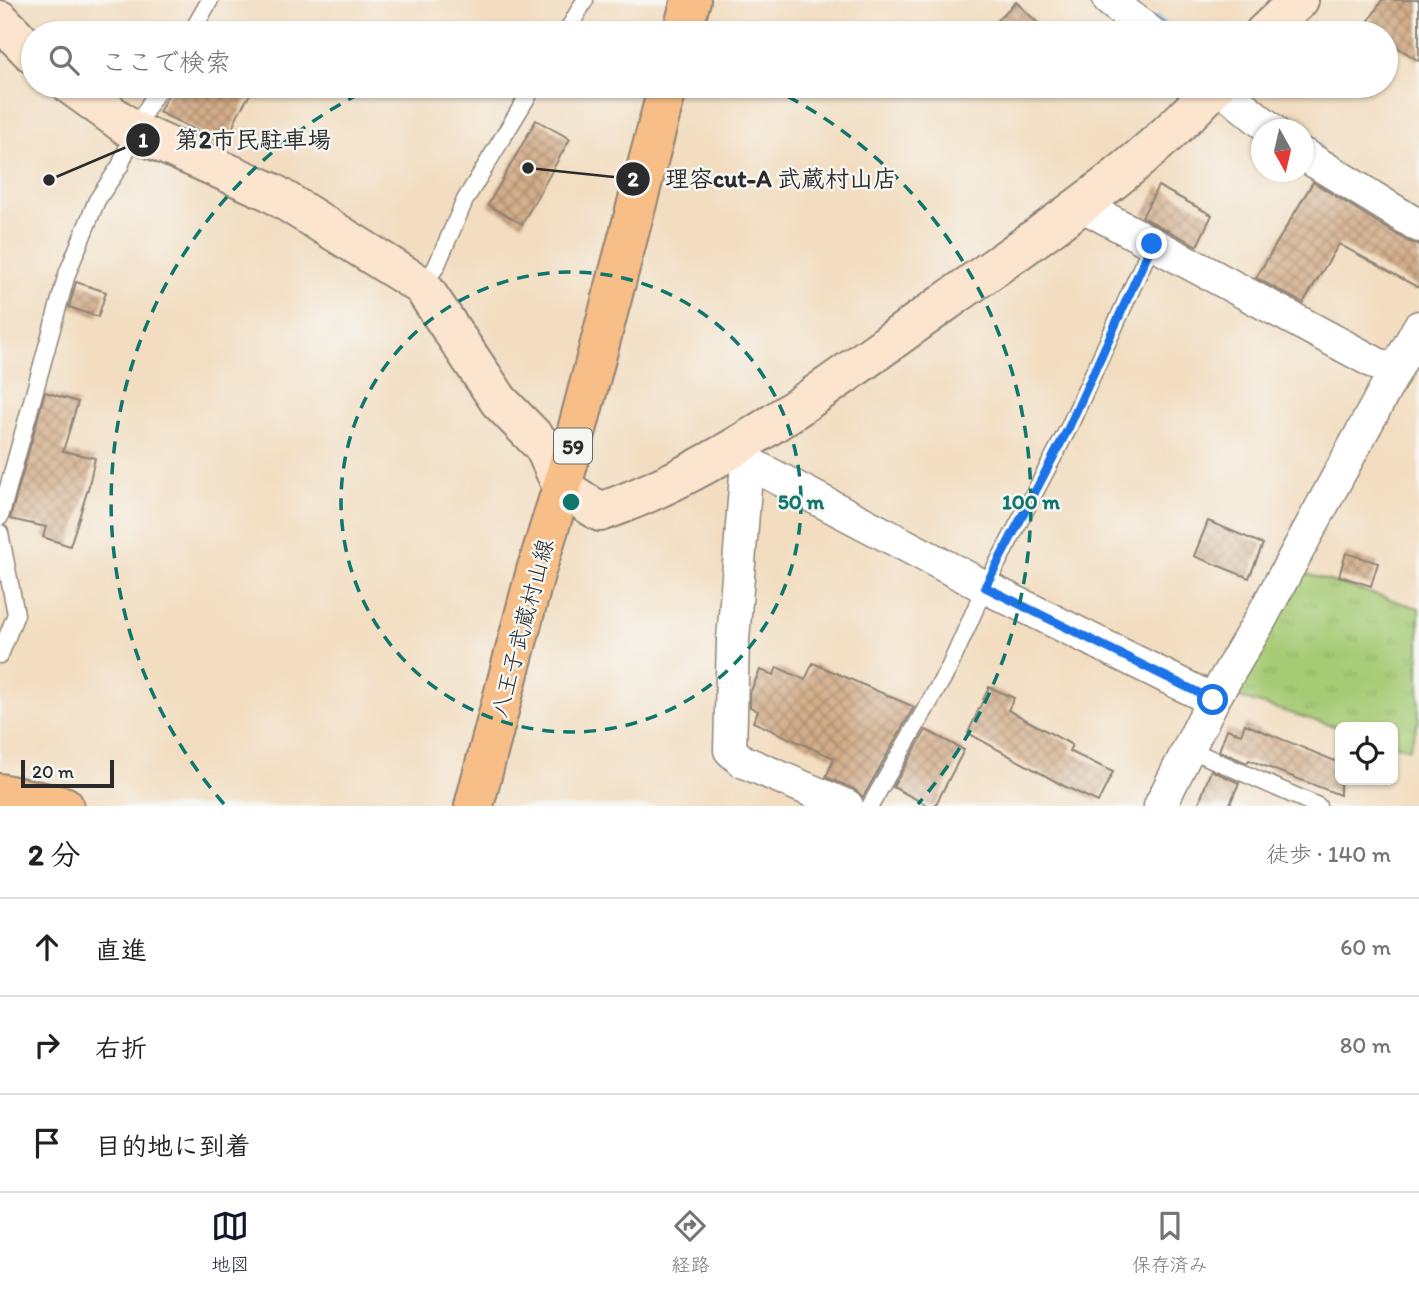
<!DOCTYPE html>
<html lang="ja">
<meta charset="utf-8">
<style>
body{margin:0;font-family:Itim,"Klee One",sans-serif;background:#f6f6f6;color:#202124}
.controls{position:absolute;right:21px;bottom:21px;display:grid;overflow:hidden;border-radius:10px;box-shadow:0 2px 5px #0004}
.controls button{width:63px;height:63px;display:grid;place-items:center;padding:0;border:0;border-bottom:2px solid #e0e0e0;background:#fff;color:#202124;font:35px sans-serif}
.compass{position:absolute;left:1251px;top:119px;width:63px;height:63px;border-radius:50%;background:#fff;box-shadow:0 2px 5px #0004;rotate:172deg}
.scale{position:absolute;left:21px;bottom:18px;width:93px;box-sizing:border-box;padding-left:7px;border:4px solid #2b2b2b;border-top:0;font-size:19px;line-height:24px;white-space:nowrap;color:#2b2b2b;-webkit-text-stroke:5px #f6f6f2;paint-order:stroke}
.stop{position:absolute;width:21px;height:21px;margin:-16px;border:5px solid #1a73e8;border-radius:50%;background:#fff}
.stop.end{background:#1a73e8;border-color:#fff;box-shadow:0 2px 7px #0008}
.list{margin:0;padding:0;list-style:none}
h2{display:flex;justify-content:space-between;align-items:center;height:91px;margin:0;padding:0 28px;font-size:30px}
h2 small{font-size:23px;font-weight:400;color:#757577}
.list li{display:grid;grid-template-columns:46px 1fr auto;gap:21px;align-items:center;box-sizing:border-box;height:98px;padding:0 28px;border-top:2px solid #e0e0e0}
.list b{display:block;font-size:26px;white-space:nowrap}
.list em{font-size:23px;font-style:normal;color:#757577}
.icon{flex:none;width:38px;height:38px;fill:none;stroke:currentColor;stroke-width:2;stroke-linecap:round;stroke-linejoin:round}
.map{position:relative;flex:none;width:1419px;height:806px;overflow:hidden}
.search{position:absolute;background:#fff;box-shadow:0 2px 5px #0004;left:21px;right:21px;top:21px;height:77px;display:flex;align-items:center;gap:18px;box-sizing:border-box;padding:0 24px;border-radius:38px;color:#757577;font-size:26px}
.sheet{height:385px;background:#fff}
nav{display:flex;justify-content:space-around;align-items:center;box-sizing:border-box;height:98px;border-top:2px solid #e0e0e0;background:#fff;font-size:19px;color:#757577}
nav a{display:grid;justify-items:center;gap:4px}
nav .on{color:#111827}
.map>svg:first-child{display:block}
</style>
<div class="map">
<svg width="1419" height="806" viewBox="0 0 1419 806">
<defs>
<pattern id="park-tufts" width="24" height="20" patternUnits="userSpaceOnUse" patternTransform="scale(1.75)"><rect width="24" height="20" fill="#a6cb75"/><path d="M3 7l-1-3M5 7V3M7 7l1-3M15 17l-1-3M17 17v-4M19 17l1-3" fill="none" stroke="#8fae65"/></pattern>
<pattern id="building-cross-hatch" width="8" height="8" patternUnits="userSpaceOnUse" patternTransform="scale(1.75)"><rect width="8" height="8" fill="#d3ad89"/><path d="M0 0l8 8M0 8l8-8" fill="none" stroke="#ab8d70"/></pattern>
</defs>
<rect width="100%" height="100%" fill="#f6f6f2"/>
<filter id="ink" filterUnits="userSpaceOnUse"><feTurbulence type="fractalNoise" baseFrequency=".0143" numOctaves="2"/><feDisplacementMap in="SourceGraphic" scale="14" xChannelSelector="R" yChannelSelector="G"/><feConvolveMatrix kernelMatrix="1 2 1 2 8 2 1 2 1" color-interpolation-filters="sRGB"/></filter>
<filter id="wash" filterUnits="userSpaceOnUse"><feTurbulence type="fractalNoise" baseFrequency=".00686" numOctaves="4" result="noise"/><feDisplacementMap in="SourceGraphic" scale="28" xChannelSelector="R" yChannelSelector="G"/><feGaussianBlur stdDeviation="1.57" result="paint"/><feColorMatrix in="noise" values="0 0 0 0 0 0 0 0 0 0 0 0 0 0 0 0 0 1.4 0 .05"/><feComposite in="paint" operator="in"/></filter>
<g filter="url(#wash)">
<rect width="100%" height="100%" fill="#f2ddc0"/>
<path fill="url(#park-tufts)" stroke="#687b50" stroke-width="2" d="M 1297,571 L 1419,608 L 1419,721 L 1409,749 L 1393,744 L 1393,727 L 1340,728 L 1230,695 Z"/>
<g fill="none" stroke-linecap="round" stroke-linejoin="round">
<path stroke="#7cb8ee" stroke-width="10" d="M 1156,21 L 1173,33
M 1276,115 L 1295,130
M 1304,136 L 1317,147"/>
</g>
<g id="blocks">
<path fill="url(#building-cross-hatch)" d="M 1382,0 L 1419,0 L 1419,61 L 1386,40 L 1386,33 L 1375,33 L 1365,27 Z
M 1016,2 L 1048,33 L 984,33 Z
M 173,86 L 255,86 L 238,114 L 226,145 L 159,112 Z
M 536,120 L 570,139 L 522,224 L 488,205 Z
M 1313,182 L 1409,242 L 1419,244 L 1419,288 L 1339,244 L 1303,303 L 1256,278 Z
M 1158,186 L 1212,215 L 1197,246 L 1142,217 Z
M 76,282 L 106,292 L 98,317 L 69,307 Z
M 45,392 L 78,402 L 63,451 L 95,458 L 88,489 L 70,546 L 43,537 L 46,527 L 10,519 Z
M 1208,521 L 1263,544 L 1249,578 L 1194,556 Z
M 1346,553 L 1378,563 L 1371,586 L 1339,576 Z
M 813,663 L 914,707 L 863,797 L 854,789 L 826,777 L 834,758 L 753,722 L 758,711 L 750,707 L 750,693 L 760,670 L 774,675 L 777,667 L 805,680 Z
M 989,687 L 1014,698 L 1008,710 L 1072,745 L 1069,751 L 1113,772 L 1098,802 L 1064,786 L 968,733 Z
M 1245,724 L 1340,763 L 1340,795 L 1249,760 L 1247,763 L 1219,751 L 1227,729 L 1241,734 Z
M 926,730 L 964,750 L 935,806 L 929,806 L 893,787 Z
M 1211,770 L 1239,783 L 1229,806 L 1198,806 Z"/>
</g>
</g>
<g filter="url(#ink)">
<use href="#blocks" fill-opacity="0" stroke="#8e8476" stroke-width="2"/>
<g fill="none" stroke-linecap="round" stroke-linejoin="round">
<g stroke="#8e8476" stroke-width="19">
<path id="lane" d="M 191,33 L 210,0
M 566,33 L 585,0
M 422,286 L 436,267 L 465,200 L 534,86
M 0,517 L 67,274 L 97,200 L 120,166 L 134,131 L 160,86
M 0,533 L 16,614 L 0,655
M 1189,749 L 1318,806
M 870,806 L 949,668 L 985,587 L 1068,429 L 1152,244"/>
</g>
<g stroke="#8e8476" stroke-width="35">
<path id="street" d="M 1109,0 L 1151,33
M 1218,86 L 1272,130
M 1304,155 L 1419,226
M 1081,205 L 1394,373
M 739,447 L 747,462 L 985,587 L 1213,700
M 747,462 L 733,640 L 730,750 L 742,761 L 847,806
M 1160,806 L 1213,700 L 1259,622 L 1419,327"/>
</g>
<g stroke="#8e8476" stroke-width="42">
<path id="secondary" d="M 0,20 L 33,54
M 1264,33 L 1299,0
M 72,86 L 134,131 L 271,192 L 422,286 L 499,401 L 544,447 L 562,487 L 600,512 C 729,467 836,379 947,301 C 1040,234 1138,172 1215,86"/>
</g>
<g stroke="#8e8476" stroke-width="42">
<path id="primary" d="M 682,33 L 691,0
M 0,793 L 64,806
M 474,806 L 535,574 L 562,487 L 668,86"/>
</g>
<use href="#lane" stroke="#fff" stroke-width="16"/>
<use href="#street" stroke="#fff" stroke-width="32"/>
<use href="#secondary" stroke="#fce5cf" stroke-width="38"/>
<use href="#primary" stroke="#f7be88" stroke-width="38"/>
</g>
</g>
<g fill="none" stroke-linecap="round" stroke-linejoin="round" filter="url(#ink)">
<path stroke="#1a73e8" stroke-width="9" d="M 1152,244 L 1068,429 L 985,587 L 1213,700"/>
</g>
<g fill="none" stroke="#0f766e" stroke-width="3.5" stroke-dasharray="12 9">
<circle cx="571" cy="502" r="230"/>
<path d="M224 804A460 460 0 0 1 373 87M769 87A460 460 0 0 1 918 804"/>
</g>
<g text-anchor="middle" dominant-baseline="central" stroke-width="5" stroke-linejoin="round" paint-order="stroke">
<rect fill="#f6f6f2" stroke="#686867" stroke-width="2" x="554" y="428.5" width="38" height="35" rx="5"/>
<g font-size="21" font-weight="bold" fill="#2b2b2b">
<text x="573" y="446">59</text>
</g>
<g font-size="23" fill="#2b2b2b" stroke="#f6f6f2">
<text transform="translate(522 628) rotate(-75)">八王子武蔵村山線</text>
</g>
</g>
<circle cx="571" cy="502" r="10" fill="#0f766e" stroke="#f6f6f2" stroke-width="3.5"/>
<g font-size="21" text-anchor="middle" font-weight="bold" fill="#0f766e" stroke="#f6f6f2" stroke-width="5" stroke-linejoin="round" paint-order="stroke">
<text x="801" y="509">50 m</text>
<text x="1031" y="509">100 m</text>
</g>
<path fill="none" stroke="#2b2b2b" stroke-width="2.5" d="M49 180L143 140M528 168L633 179"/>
<g fill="#2b2b2b" stroke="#f6f6f2" stroke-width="2.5">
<circle cx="49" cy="180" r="7"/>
<circle cx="528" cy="168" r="7"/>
<circle cx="143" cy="140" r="18"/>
<circle cx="633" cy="179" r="18"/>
</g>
<g font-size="21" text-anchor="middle" font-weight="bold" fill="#fff">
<text x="143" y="147">1</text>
<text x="633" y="186">2</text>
</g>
<g font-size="24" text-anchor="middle" font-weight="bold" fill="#2b2b2b" stroke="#f6f6f2" stroke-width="5" stroke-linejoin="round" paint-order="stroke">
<text x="253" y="148">第2市民駐車場</text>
<text x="781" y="187">理容cut-A 武蔵村山店</text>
</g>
</svg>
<div class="controls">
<button><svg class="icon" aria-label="locate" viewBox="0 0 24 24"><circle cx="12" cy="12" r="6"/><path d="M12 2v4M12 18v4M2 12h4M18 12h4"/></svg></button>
</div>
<svg class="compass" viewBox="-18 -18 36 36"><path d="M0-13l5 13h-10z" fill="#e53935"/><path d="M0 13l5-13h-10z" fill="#757577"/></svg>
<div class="scale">20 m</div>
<div class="stop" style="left:1213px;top:700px"></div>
<div class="stop end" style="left:1152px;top:244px"></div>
<div class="search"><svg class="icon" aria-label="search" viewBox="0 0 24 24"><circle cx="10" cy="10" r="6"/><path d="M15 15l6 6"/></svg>ここで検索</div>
</div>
<section class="sheet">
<h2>2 分<small>徒歩 · 140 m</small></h2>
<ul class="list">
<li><svg class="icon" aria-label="ahead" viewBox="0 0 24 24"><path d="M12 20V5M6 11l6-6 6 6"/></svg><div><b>直進</b></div><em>60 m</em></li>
<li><svg class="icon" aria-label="right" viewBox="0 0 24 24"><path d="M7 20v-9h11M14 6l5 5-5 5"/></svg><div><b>右折</b></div><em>80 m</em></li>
<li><svg class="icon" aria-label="arrive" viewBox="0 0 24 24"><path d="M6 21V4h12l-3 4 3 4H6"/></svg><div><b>目的地に到着</b></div></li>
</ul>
</section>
<nav>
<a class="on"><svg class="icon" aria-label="map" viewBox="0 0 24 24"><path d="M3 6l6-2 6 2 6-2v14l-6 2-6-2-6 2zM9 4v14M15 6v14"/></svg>地図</a>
<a><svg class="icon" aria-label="directions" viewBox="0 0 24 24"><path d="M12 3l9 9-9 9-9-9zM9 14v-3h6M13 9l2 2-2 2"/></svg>経路</a>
<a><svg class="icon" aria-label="saved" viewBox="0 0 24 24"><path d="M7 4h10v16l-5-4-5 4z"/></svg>保存済み</a>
</nav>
